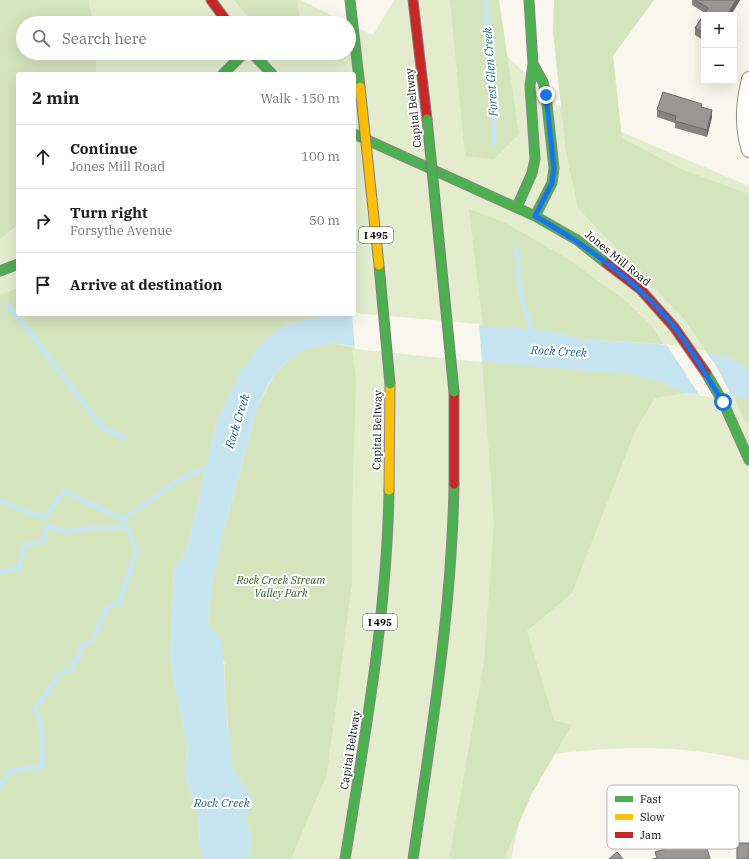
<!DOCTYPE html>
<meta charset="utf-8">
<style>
body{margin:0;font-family:"IBM Plex Serif",serif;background:#f6f6f6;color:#202124}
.controls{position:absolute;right:12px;top:12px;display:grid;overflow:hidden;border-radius:4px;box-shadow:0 4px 16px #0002}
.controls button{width:36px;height:36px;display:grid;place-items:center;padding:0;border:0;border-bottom:1px solid #e0e0e0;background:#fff;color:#202124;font:20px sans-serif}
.stop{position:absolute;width:12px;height:12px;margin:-9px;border:3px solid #1a73e8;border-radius:50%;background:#fff}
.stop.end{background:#1a73e8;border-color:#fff;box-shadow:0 1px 4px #0008}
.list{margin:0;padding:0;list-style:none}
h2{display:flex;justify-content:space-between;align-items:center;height:52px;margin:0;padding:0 16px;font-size:17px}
h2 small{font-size:13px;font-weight:400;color:#757577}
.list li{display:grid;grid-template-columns:26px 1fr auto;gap:12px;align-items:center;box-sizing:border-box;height:64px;padding:0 16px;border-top:1px solid #e0e0e0}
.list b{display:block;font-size:15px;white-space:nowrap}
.list p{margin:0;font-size:13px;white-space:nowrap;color:#757577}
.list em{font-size:13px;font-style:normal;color:#757577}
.icon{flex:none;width:22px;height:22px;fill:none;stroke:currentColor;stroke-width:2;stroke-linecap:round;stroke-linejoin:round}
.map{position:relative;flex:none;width:749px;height:859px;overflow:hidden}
.search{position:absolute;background:#fff;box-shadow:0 4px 16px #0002;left:16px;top:16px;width:340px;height:44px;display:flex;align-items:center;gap:10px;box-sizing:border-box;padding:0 14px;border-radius:22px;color:#757577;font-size:15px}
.panel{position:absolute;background:#fff;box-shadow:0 4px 16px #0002;left:16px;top:72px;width:340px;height:244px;border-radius:4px}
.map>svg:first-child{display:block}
</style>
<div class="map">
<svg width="749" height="859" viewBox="0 0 749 859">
<rect width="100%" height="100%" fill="#f9f6ed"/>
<path fill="#e3edce" d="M 89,0 L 301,0 L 347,23 L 93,23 Z
M 394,0 L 452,0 L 555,104 L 749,186 L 749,761 C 678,743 605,746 534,757 L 511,859 L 0,859 L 0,228 L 18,216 L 18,314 L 354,314 L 354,74 L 92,74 L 96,65 L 96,53 L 349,53 L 349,24 L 373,35 Z"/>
<path fill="#d4e4bd" d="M 0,0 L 89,0 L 93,23 L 23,23 L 23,53 L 96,53 L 96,74 L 18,74 L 18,224 L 0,239 Z
M 234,0 L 297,0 L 300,23 L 253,23 Z
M 450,0 L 499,0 L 519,134 L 494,159 L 465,156 Z
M 554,0 L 654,0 L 613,56 L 622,138 L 683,170 L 749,194 L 749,369 L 730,357 L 708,353 L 684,319 L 578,208 L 566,153 L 553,32 Z
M 469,209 L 504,222 L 568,259 L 626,301 L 652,326 L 663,344 L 583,339 L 550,331 L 483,327 Z
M 18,288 L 18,314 L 331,314 L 286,324 L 217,421 L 187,548 L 174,569 L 170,658 L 187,745 L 185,776 L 198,816 L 200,846 L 203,859 L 0,859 L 0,295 Z
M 330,343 L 352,347 L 356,381 L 352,510 L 352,584 L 327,774 L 291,859 L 250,859 L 251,834 L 245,819 L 254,801 L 232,766 L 225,695 L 225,663 L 208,626 L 210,596 L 218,552 L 258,406 L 275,374 L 293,356 L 309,348 Z
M 482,360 L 637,375 L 660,381 L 685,393 L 655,398 L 636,429 L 572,593 L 527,631 L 554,720 L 572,725 L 531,795 L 504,859 L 449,859 L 484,662 L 494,523 Z
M 733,396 L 742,397 L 749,400 L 749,423 L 745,421 Z"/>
<path fill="#c6e4f0" d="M 331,314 L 550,331 L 583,339 L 657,344 L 730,357 L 749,369 L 749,400 L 742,397 L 685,393 L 664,383 L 637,375 L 519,365 L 330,343 C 306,348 293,353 276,373 C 258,393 251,434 243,460 C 228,515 211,569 208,626 L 222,639 L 227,727 L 230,732 L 232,766 L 254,801 L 245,819 L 251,834 L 250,859 L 203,859 L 200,846 L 198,816 L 185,776 L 187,745 L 170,658 L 174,569 L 187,548 L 217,421 L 240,371 L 266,338 L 286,324 Z"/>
<path fill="#f9f6ed" d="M 354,313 L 479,324 L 482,362 L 355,349 L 352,314 Z
M 666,344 L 705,351 L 715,364 L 733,398 L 700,396 Z"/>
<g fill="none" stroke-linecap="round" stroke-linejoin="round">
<path stroke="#c6e4f0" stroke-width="5" d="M 485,0 L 493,92 L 494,143
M 516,247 L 520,291 L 532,331 L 535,334
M 7,305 C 40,341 65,382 96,419 L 106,429 L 126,438
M 0,501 L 45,518 L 64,491 L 123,519 L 185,476 L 212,465
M 0,572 L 19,568 L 24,545 L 44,541 L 47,525 L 65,532 L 87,528 L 126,527
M 0,787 L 10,771 L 42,766 L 42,731 L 35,707 L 62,672 L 72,669 L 72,664 L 80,655 L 79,649 L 93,639 L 106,609 L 120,601 L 132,564 L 136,548 L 123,519"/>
<g stroke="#92908c" stroke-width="16">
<path id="street" d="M 749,79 C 743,103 741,126 749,150"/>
</g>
<g stroke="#888783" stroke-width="11">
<path id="fast" d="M 350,0 L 360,87
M 252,53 L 272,74
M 533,64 L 543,82 L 546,95 L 554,168 L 552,183 L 535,216
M 223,74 L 244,53
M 354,134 L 535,216 L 577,240 L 606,263
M 517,207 L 532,173 L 535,159 L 530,86 L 533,64 L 529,0
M 0,271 L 18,264
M 706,373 L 723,402 L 749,460
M 345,859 C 365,736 387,614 389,490
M 413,859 C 431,735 452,610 454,484"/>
</g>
<g stroke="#888783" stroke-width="11">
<path id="slow" d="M 389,490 L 390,384"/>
</g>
<g stroke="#888783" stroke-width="11">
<path id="jam" d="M 211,0 L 228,23
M 413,0 L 427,119
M 606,263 L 641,290 L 674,327 L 706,373
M 454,484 L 454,392"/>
</g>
<use href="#street" stroke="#fefefc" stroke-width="14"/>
<use href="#fast" stroke="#4caf50" stroke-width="9"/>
<use href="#slow" stroke="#ffc107" stroke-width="9"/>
<use href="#jam" stroke="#c62828" stroke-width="9"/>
<g stroke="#7f7e7a" stroke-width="11" stroke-linecap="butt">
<path id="fast-bridge" d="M 427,119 L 454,392
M 379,265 L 390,384"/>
</g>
<g stroke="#7f7e7a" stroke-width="11" stroke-linecap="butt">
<path id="slow-bridge" d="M 360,87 L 379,265"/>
</g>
<use href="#fast-bridge" stroke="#4caf50" stroke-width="9"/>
<use href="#slow-bridge" stroke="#ffc107" stroke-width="9"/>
</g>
<path fill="#85837f" d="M 692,0 L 740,0 L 731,15 L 704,15 L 704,41 L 695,35 L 695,28 L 705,13 L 692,5 Z
M 702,107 L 712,117 L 707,137 L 675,128 L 675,123 L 657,117 L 657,110 Z"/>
<path fill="#6c6a68" d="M 736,0 L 740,0 L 731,15 L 727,15 Z
M 712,110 L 712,117 L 707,137 L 707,130 Z"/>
<path fill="#9b9894" stroke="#6c6a68" d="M 695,0 L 736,0 L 727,15 L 704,15 L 704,33 L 695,28 L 708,8 Z
M 663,92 L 702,104 L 701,107 L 712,110 L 707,130 L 675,121 L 676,116 L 657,110 Z
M 704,837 L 710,859 L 653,859 L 657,858 L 655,852 Z
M 737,843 L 749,843 L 749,859 L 737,859 Z
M 617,852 L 623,859 L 609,859 Z"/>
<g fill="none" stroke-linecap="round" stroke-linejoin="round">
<path stroke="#1a73e8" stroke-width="5" d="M 546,95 L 554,168 L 552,183 L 535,216 C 586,245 638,281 675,328 C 693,351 707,377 723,402"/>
</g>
<g text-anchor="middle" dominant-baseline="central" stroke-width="4" stroke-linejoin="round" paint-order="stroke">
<g fill="#fff" stroke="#545454" stroke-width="1">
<rect x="359" y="227" width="34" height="16" rx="3"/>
<rect x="363" y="614" width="34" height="16" rx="3"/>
</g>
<g font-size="10" font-weight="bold" fill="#0a0a0a">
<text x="376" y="235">I 495</text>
<text x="380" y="622">I 495</text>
</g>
<g font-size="11" fill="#0a0a0a" stroke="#fff">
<text transform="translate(413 108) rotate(-96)">Capital Beltway</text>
<text transform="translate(618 258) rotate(39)">Jones Mill Road</text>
<text transform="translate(377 430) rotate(-89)">Capital Beltway</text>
<text transform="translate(350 750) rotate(-81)">Capital Beltway</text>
</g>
<g font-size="11" font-style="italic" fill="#305d1f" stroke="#fff">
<text x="281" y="580">Rock Creek Stream<tspan x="281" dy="13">Valley Park</tspan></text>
</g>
<g font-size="12" font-style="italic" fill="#1b6694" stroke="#fff">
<text transform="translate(490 72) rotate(-94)">Forest Glen Creek</text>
<text transform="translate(559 351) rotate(3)">Rock Creek</text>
<text transform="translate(237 421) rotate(-73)">Rock Creek</text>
<text x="222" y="802">Rock Creek</text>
</g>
</g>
<rect x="607" y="785" width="132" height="64" rx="6" fill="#fff" stroke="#b6b6b6" stroke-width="1"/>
<rect x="615" y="796" width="18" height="6" fill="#4caf50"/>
<rect x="615" y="814" width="18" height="6" fill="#ffc107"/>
<rect x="615" y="832" width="18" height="6" fill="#c62828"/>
<g font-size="11" fill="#0a0a0a">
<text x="640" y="803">Fast</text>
<text x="640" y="821">Slow</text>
<text x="640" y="839">Jam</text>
</g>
</svg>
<div class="controls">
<button>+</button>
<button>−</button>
</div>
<div class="stop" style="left:723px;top:402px"></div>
<div class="stop end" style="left:546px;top:95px"></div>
<div class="search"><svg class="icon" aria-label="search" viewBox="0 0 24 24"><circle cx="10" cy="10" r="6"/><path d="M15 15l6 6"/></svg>Search here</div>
<section class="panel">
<h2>2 min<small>Walk · 150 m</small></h2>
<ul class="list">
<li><svg class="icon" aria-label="ahead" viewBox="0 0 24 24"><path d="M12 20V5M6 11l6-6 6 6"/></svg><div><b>Continue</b><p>Jones Mill Road</p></div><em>100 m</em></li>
<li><svg class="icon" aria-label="right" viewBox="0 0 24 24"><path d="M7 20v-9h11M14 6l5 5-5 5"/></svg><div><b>Turn right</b><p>Forsythe Avenue</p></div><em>50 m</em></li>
<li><svg class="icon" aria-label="arrive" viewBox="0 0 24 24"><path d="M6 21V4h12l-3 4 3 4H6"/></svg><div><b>Arrive at destination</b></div></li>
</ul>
</section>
</div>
